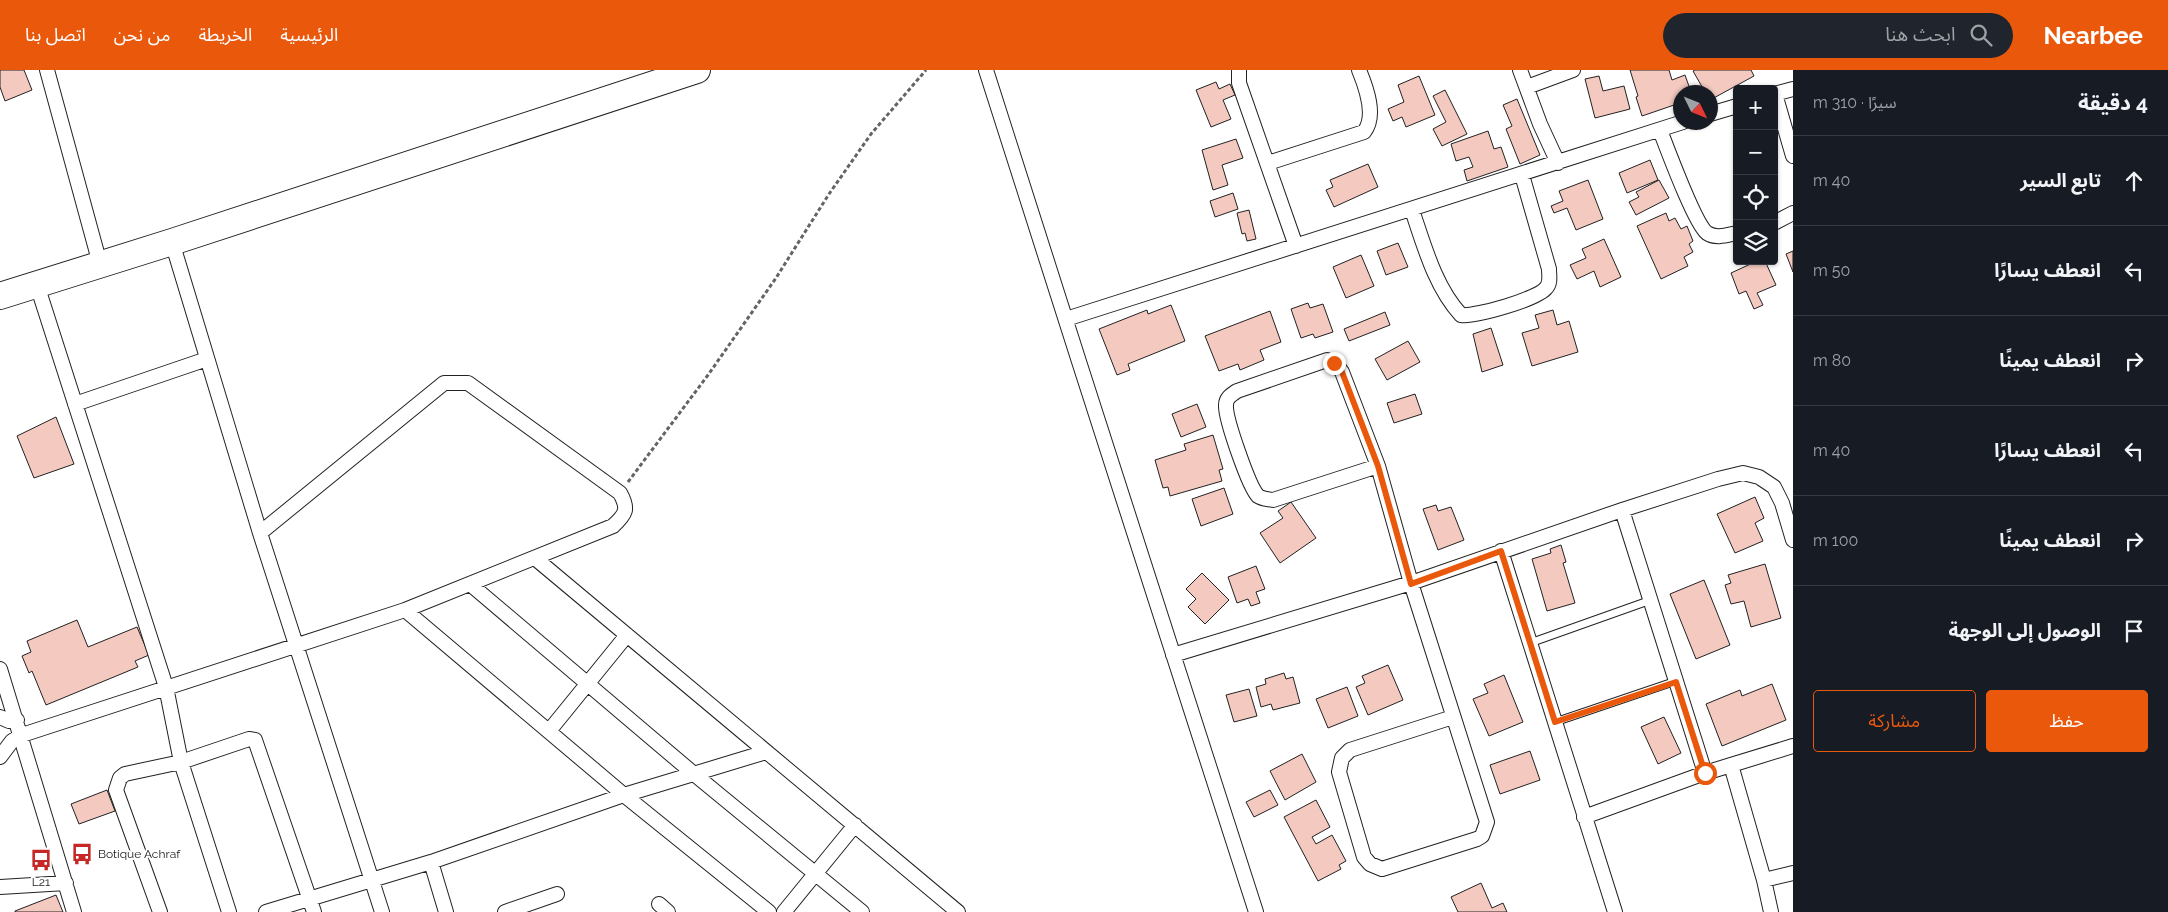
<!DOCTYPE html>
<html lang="ar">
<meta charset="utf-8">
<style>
body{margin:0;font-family:Raleway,"Noto Sans Arabic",sans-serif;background:#20242c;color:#f1f3f6;direction:rtl}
.controls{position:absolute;right:15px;top:15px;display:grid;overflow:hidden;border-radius:5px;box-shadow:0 1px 4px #0004}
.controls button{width:45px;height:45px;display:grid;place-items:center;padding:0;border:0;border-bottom:1px solid #363941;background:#171b24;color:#f1f3f6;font:25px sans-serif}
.compass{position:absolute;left:1673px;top:15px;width:45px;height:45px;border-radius:50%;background:#171b24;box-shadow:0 1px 4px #0004;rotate:133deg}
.stop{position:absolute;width:15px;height:15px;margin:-11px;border:4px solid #ea580c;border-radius:50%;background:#fff}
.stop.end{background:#ea580c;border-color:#fff;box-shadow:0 1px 5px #0008}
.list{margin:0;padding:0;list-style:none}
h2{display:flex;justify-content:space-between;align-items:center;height:65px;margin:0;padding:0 20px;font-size:21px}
h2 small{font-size:16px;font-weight:400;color:#9ea1a6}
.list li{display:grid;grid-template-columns:32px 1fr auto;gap:15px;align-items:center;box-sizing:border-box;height:90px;padding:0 20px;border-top:1px solid #363941}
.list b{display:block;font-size:19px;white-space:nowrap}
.list em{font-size:16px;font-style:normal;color:#9ea1a6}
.actions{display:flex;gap:10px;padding:15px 20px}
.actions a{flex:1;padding:11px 0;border:1px solid #ea580c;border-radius:5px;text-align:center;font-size:18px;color:#ea580c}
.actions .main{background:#ea580c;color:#fff}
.icon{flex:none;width:28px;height:28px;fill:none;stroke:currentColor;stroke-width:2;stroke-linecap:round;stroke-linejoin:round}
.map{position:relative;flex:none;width:1793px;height:842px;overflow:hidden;direction:ltr}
header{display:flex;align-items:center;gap:30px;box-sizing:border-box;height:70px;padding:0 25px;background:#ea580c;color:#fff}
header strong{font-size:24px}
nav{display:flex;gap:28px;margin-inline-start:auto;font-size:18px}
.search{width:350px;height:45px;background:#20242c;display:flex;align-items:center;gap:12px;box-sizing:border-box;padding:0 18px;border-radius:28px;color:#9ea1a6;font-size:19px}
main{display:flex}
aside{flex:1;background:#171b24}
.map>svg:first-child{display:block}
</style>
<header>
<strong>Nearbee</strong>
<div class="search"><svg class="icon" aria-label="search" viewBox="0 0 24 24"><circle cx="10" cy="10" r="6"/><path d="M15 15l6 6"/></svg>ابحث هنا</div>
<nav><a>الرئيسية</a><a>الخريطة</a><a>من نحن</a><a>اتصل بنا</a></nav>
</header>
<main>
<aside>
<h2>4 دقيقة<small>سيرًا · 310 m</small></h2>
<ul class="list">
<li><svg class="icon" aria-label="ahead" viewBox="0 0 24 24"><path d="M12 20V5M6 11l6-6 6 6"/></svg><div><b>تابع السير</b></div><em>40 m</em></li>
<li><svg class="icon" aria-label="left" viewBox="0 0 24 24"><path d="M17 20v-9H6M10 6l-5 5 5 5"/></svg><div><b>انعطف يسارًا</b></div><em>50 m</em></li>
<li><svg class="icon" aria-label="right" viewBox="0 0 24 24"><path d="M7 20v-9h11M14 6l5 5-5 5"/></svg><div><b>انعطف يمينًا</b></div><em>80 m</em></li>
<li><svg class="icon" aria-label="left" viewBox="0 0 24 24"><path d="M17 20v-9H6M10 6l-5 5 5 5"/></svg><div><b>انعطف يسارًا</b></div><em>40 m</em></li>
<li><svg class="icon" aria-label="right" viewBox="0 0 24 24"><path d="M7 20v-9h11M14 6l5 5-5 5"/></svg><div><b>انعطف يمينًا</b></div><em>100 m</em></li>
<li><svg class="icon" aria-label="arrive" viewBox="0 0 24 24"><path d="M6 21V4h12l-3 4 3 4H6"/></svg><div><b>الوصول إلى الوجهة</b></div></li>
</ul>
<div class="actions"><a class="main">حفظ</a><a>مشاركة</a></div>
</aside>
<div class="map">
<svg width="1793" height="842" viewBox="0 0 1793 842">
<rect width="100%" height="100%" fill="#fff"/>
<path fill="#f3c9c0" stroke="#222" d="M 0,0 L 24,0 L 32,20 L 5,31 L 0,17 Z
M 1630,0 L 1669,0 L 1672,10 L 1685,5 L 1691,22 L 1680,22 L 1680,33 L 1642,46 L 1636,27 L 1638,26 Z
M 1695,0 L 1751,0 L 1754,6 L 1710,30 L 1710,22 L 1705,22 L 1693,1 Z
M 1419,6 L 1435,45 L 1406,57 L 1402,47 L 1393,51 L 1388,39 L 1404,32 L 1398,15 Z
M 1599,6 L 1603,21 L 1624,16 L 1630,39 L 1595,48 L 1585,9 Z
M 1216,12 L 1219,19 L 1230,14 L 1235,25 L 1223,30 L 1231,49 L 1211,57 L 1196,20 Z
M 1445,20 L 1467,64 L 1442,76 L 1433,59 L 1446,52 L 1433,26 Z
M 1517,29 L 1540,85 L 1520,94 L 1506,59 L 1512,56 L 1503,35 Z
M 1488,61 L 1494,79 L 1501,77 L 1508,97 L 1467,111 L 1464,100 L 1473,97 L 1469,87 L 1456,91 L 1451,74 Z
M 1236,69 L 1243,88 L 1222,95 L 1228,115 L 1213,120 L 1202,80 Z
M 1650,90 L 1658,110 L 1627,123 L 1619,103 Z
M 1368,94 L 1378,117 L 1334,137 L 1326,120 L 1333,117 L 1330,110 Z
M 1588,110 L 1603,149 L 1576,160 L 1567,138 L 1554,143 L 1551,136 L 1563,131 L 1559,121 Z
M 1659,110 L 1669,128 L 1636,145 L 1629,132 L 1639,127 L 1636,122 Z
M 1233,123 L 1238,139 L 1215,147 L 1210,131 Z
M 1249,140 L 1256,169 L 1247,171 L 1245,163 L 1242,164 L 1237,143 Z
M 1666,143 L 1669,151 L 1675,148 L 1681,159 L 1687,156 L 1693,171 L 1689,174 L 1693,182 L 1684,187 L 1688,196 L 1661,209 L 1637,156 Z
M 1604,169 L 1621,207 L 1600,217 L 1594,201 L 1577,209 L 1570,195 L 1586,188 L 1582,179 Z
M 1398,173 L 1408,197 L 1386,205 L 1377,181 Z
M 1793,181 L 1793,202 L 1786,184 Z
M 1361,185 L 1374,216 L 1346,228 L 1333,197 Z
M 1757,191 L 1765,191 L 1776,215 L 1757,223 L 1763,235 L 1754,239 L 1746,221 L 1739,224 L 1731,203 Z
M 1308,233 L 1310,238 L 1323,234 L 1333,262 L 1315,268 L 1313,264 L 1301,268 L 1291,239 Z
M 1171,235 L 1185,271 L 1128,294 L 1130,300 L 1117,305 L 1099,259 L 1147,240 L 1148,244 Z
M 1553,240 L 1557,255 L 1569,251 L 1578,282 L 1532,296 L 1522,263 L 1539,258 L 1535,245 Z
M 1270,241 L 1281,272 L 1260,280 L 1264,290 L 1240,300 L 1238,294 L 1219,301 L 1205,266 Z
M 1385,242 L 1390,255 L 1349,271 L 1344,259 Z
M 1491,258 L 1503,295 L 1482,302 L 1473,264 Z
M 1408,271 L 1420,292 L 1387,310 L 1375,289 Z
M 1415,324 L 1422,344 L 1394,353 L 1387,333 Z
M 1197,334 L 1206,357 L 1181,367 L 1172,344 Z
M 56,347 L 74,394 L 34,408 L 17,366 Z
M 1213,365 L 1223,399 L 1219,400 L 1222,411 L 1170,426 L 1168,417 L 1163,418 L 1155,390 L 1186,380 L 1184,374 Z
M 1224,418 L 1233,444 L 1201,456 L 1192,429 Z
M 1755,427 L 1764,448 L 1755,453 L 1763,471 L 1735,483 L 1717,444 Z
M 1291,432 L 1316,468 L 1280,493 L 1260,463 L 1283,448 L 1278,441 Z
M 1436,435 L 1438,441 L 1451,437 L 1464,470 L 1438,480 L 1423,439 Z
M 1561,475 L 1566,492 L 1563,493 L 1575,533 L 1547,541 L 1532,489 L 1551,483 L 1550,479 Z
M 1765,494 L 1781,548 L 1751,557 L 1744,531 L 1731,534 L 1725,515 L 1731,513 L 1728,505 Z
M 1256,496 L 1265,519 L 1256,522 L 1260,533 L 1251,536 L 1248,529 L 1237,533 L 1228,507 Z
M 1202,503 L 1229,530 L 1205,554 L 1188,537 L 1196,529 L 1186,519 Z
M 1704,510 L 1730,575 L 1696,589 L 1670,524 Z
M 77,550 L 88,577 L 137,557 L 149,585 L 135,591 L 138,597 L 46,635 L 32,601 L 29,603 L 22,586 L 31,582 L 27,571 Z
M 1388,595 L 1403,630 L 1368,645 L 1356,617 L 1365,613 L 1362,606 Z
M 1284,603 L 1286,609 L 1293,607 L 1300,633 L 1273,640 L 1271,634 L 1261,637 L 1256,617 L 1266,614 L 1265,609 Z
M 1504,605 L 1523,652 L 1489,666 L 1473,629 L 1488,623 L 1484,614 Z
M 1772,614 L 1786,650 L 1722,676 L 1706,634 L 1740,620 L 1742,626 Z
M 1347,617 L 1358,646 L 1328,658 L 1316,629 Z
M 1249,619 L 1257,646 L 1234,652 L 1226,625 Z
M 1664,647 L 1681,683 L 1658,694 L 1641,657 Z
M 1530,681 L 1540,710 L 1500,724 L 1490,695 Z
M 1302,684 L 1316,712 L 1285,730 L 1270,701 Z
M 107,720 L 115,741 L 79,754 L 71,734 Z
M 1270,720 L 1278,735 L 1254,747 L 1246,732 Z
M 1316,730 L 1330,757 L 1312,767 L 1316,774 L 1332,765 L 1346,791 L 1339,795 L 1341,799 L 1318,811 L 1284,747 Z
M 1481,813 L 1492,838 L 1503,833 L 1507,842 L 1458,842 L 1451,827 Z
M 56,825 L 63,842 L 15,842 L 15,841 Z"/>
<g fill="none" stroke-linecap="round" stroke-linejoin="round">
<g stroke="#222" stroke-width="9">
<path id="lane" d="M 1530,573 L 1651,530
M 1555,652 L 1676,611"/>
</g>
<g stroke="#222" stroke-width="16">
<path id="street" d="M 47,0 L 100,194
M 986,0 C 1075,281 1166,561 1256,842
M 1239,0 L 1239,13 L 1296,176
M 1520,0 L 1540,54 L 1558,93
M 1527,17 L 1573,0
M 1774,24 L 1793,19
M 1775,24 L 1793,86
M 1710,44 L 1737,36
M 1660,60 C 1667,78 1695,154 1707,163 C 1716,169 1727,165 1737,163
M 1268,93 L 1364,62 C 1377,46 1366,17 1359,0
M 1412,140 C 1424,175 1435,217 1461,245 C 1475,247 1538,229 1546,218 C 1551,213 1549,206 1549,199 L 1522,105
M 1774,153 L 1793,143
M 37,215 L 166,617 L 181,692 L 125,704 L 120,708 L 116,720 L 160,842
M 1066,249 L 1683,52
M 75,334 L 207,289
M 1378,396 L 1273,430 C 1268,429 1262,429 1258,426 C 1249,417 1225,348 1226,335 C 1226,328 1231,325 1237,321 L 1327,290 L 1335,293 L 1342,302 L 1378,396 L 1411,513 L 1487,752 L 1482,766 L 1477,769 L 1382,799 L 1370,794 L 1364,787 L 1339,702 L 1342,688 L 1350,680 L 1453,647
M 1622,440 L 1705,703
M 260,463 L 382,842
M 1501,481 L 1615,842
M 536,489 L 958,842
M 470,514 L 694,704 L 862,842
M 405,540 L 624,725 L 769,842
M 1173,585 L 1411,513 L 1622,440 L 1718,409 L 1743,403 L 1759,407 L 1774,417 L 1782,433 L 1793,470
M 0,599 L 74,842
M 0,647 L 9,651 L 17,650
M 549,661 L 627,565
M 0,687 L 12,671 L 22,665 L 405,540 L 613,456 C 626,444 629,439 620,423 L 468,313 L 444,313 L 260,463 L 172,172
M 1731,695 L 1793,676
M 1584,747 L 1705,703 L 1731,695 L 1764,810
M 431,792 L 446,842
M 0,817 L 66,813
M 659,834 L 668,842
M 229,842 L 181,692 L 249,669 L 255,670 L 314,842
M 266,842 L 431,792 L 624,725 L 766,682
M 505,842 L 557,824
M 784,842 L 855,755
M 1771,842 L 1764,810 L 1793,803"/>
</g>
<g stroke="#222" stroke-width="28">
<path id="highway" d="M 0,226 L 172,172 L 697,0"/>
</g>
<path stroke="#646464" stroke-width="3" stroke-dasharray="4 2.5" stroke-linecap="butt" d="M 628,412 L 708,305 L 776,208 L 829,124 L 871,64 L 926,0"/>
<use href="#lane" stroke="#fff" stroke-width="7"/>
<use href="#street" stroke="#fff" stroke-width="14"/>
<use href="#highway" stroke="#fff" stroke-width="26"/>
</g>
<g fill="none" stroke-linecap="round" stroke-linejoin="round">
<path stroke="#ea580c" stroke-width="6" d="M 1334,293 L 1342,302 L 1378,396 L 1411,514 L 1501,481 L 1555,652 L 1676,612 L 1705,703"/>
</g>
<defs>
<g id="bus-bare" transform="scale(1.725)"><path d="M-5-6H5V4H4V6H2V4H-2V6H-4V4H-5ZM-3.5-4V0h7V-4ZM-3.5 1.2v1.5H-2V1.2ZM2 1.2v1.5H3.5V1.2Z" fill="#c62828" stroke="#fff" stroke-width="2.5" paint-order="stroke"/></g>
</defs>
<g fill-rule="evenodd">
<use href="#bus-bare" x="82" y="784"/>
<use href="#bus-bare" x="41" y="790"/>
</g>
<g text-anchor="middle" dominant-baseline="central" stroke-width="4" stroke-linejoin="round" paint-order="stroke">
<g font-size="12" fill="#222" stroke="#fff" text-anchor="start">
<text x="98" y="784">Botique Achraf</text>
<text x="41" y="812" text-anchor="middle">L21</text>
</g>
</g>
</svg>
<div class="controls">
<button>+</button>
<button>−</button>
<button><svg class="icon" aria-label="locate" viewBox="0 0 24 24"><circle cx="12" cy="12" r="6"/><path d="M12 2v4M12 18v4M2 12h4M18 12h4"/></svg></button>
<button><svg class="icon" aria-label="layers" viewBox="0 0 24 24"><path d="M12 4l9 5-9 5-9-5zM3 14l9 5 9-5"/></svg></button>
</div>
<svg class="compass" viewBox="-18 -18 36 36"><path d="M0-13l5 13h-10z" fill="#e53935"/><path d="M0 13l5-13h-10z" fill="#9ea1a6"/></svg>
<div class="stop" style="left:1705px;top:703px"></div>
<div class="stop end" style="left:1334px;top:293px"></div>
</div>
</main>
